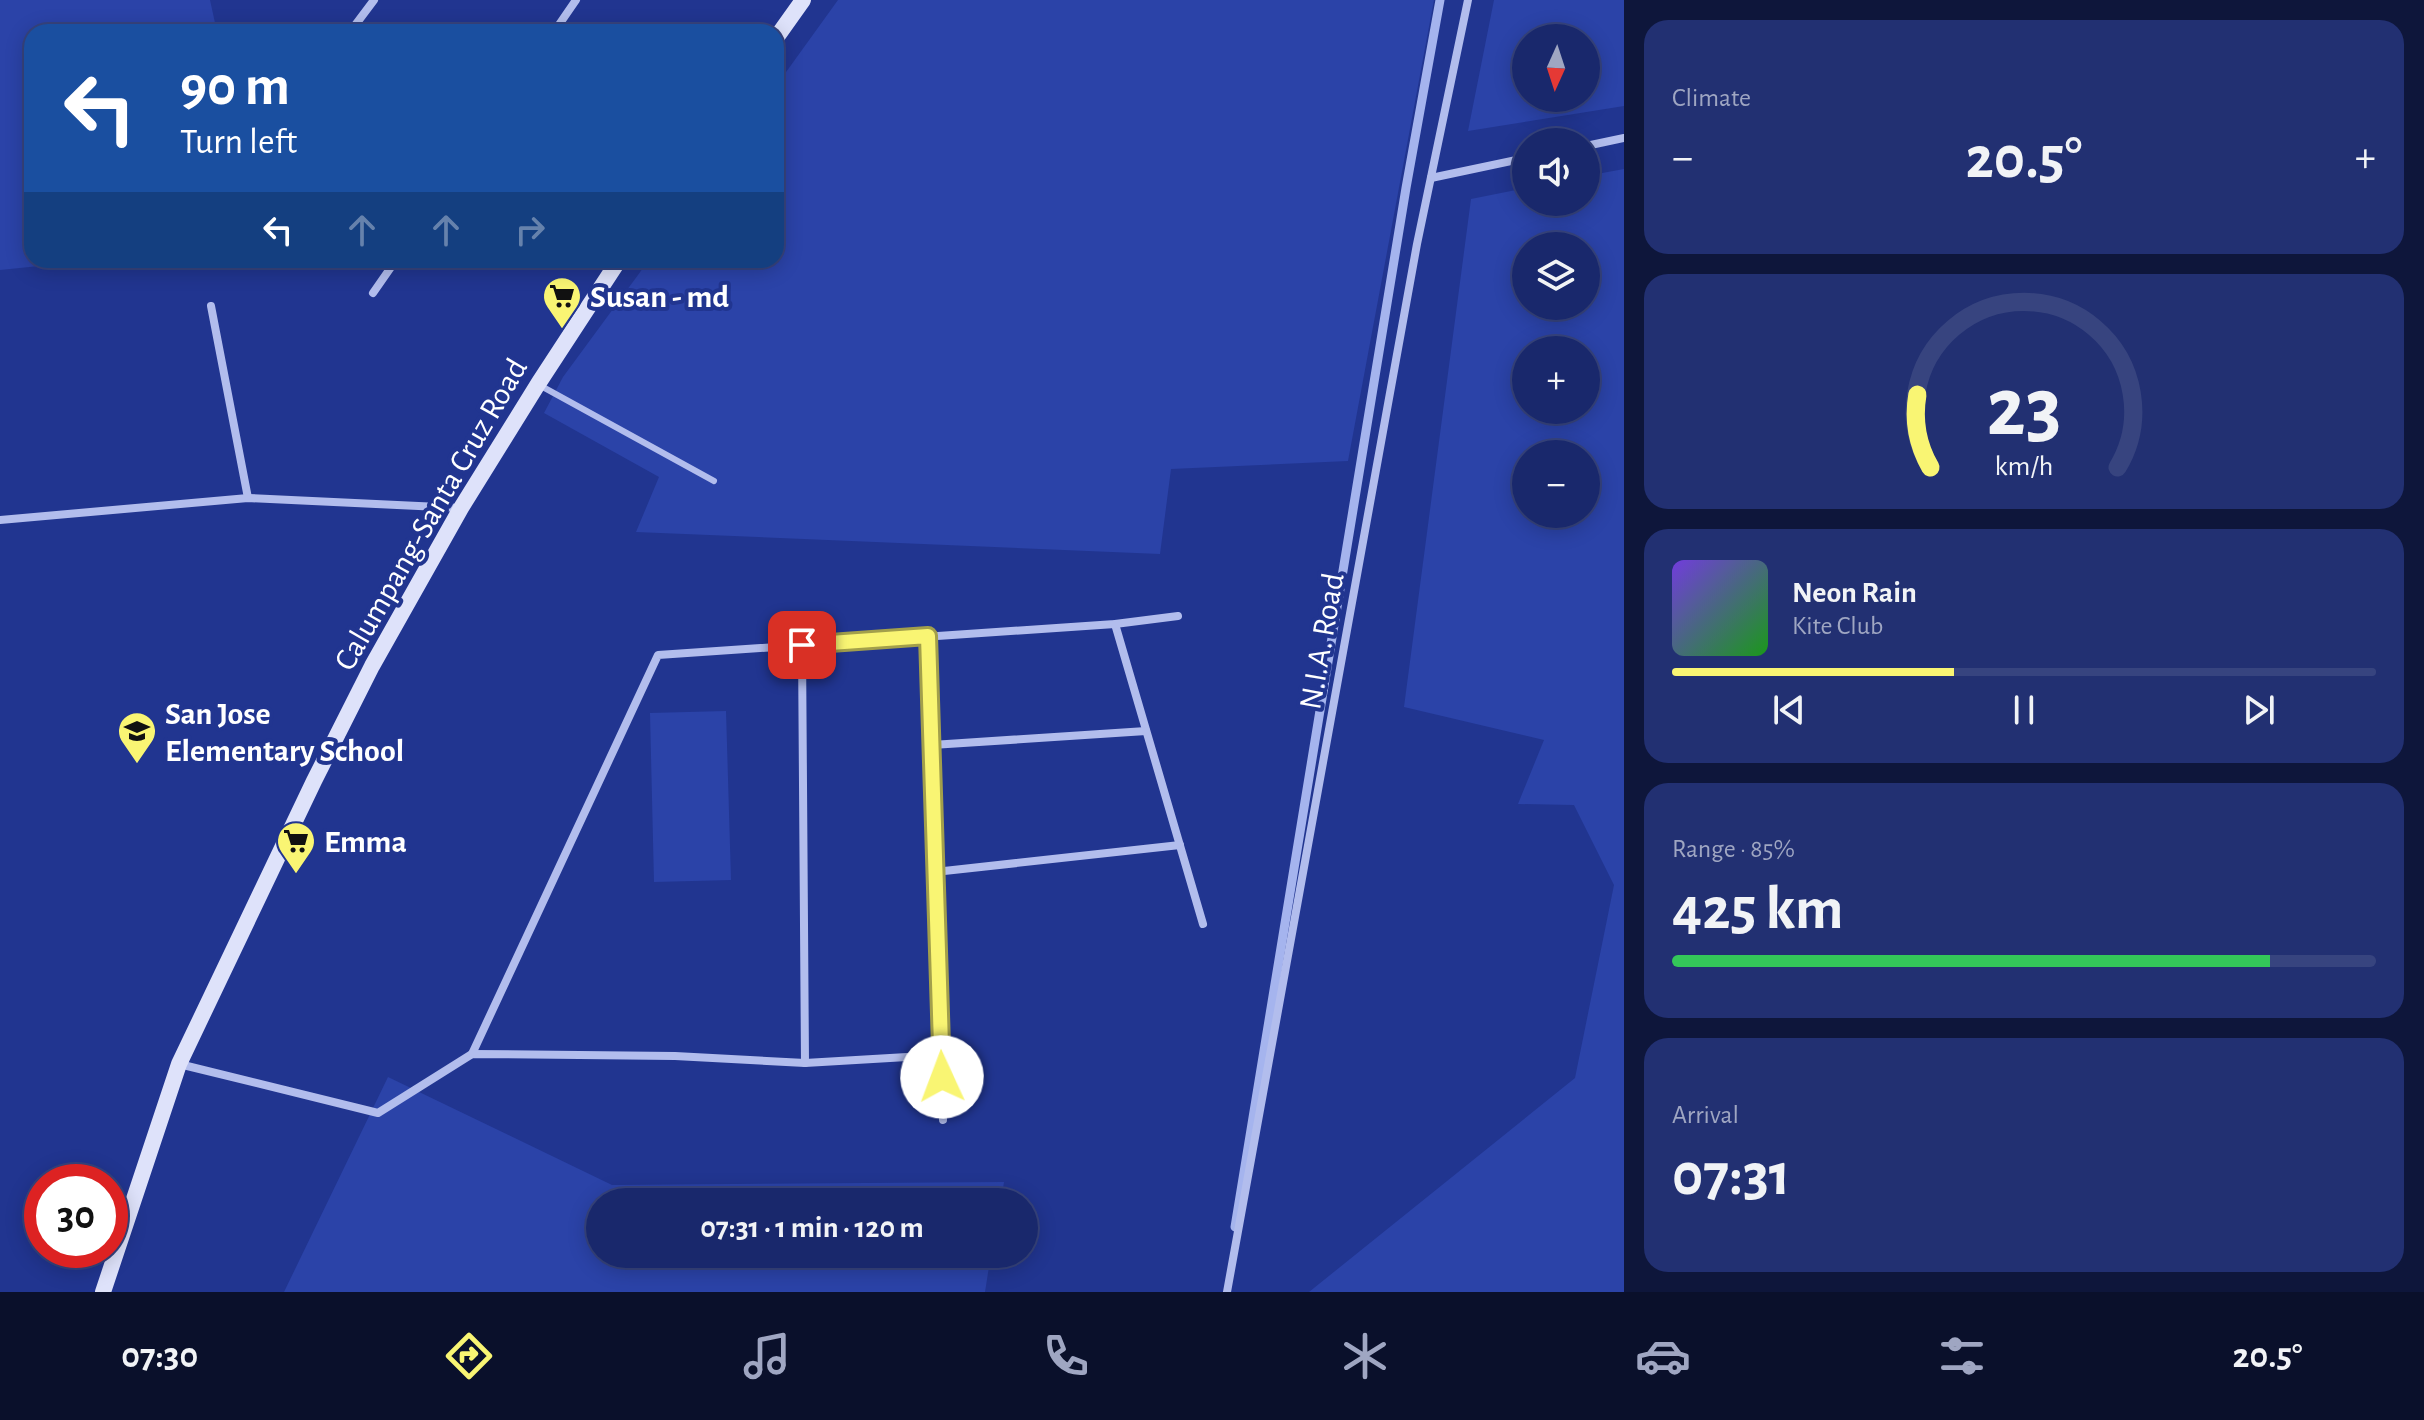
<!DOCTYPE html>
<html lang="en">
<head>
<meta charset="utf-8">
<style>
	:root { --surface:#19286c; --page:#223072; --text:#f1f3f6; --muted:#9fa6c2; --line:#37447f; --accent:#f9f573 }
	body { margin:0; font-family:"Alegreya Sans",sans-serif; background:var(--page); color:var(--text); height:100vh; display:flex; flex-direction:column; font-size:30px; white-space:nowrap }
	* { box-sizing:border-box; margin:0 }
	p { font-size:26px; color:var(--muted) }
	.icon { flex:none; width:44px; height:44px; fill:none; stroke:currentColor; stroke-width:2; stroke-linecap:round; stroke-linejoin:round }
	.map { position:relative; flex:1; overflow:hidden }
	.drawer { display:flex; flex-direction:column; gap:20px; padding:20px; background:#0e163b; width:800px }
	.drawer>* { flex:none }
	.banner { position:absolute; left:24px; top:24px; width:760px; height:244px; border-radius:24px; box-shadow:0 4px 20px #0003,0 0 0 2px var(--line); background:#1a4fa0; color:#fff; overflow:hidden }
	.needle { width:52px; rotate:183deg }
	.tools { position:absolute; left:1512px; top:24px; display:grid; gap:16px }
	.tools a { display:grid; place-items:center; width:88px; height:88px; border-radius:50%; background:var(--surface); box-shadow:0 4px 20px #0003,0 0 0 2px var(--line); font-size:40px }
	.speed { position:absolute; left:24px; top:1164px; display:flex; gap:16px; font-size:40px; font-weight:700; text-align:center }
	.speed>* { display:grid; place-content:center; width:104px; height:104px; border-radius:50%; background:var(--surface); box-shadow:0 4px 20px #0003,0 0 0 2px var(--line); line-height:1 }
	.speed .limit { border:12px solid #d22; background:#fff; color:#111 }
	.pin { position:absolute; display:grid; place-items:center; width:68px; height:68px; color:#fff; margin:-34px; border-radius:16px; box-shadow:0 4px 12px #0006 }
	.me { position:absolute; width:88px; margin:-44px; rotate:358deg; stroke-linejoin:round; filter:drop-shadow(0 0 6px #0008) }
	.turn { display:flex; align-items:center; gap:28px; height:168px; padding:0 24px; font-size:36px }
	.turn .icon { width:104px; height:104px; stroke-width:2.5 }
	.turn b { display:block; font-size:56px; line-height:68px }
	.lanes { display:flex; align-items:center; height:76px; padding:0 24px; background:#0003; justify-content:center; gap:40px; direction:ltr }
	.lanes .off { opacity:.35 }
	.big { font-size:60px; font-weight:700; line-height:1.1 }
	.drawer .widget { flex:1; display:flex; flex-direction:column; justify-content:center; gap:12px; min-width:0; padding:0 28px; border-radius:24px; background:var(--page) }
	.drawer .dial { align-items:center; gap:0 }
	.dial svg { height:208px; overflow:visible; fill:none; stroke:var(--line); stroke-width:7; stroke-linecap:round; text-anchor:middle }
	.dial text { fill:var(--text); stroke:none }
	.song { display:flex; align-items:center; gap:24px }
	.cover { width:96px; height:96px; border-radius:12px; background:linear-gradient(135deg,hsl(260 70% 55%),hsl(120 70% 35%)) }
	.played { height:8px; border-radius:4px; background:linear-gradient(90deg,var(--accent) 40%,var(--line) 40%) }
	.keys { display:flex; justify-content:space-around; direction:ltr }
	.heat { display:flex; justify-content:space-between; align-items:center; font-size:44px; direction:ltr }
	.charge { height:12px; border-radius:6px; background:linear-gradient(90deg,#34c759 85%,var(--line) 0) }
	.trip { position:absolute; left:586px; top:1188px; width:452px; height:80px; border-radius:40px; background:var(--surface); box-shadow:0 4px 20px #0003,0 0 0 2px var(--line); font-weight:700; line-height:80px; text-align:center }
	.menu { display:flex; height:128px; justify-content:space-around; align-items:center; background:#0a102b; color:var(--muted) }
	.menu .icon { width:56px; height:56px }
	.menu .on { color:var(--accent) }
	.menu b { font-size:36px; color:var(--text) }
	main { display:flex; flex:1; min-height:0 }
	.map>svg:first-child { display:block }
</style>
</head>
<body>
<main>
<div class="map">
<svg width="1624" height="1292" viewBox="0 0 1624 1292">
	<rect width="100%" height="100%" fill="#213590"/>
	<!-- green -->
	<g fill="#2b43a8" fill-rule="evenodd">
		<path d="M 0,0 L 210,0 L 217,32 L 32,32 L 32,260 L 98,260 L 0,270 Z"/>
		<path d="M 838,0 L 1434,0 L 1348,461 L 1171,469 L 1160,554 L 636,532 L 659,477 L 544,413 L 563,377 L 649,260 L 776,260 L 776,86 Z"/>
		<path d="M 1494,0 L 1624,0 L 1624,106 L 1468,131 ZM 1586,38 L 1586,98 L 1526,98 L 1526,38 Z"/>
		<path d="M 1624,169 L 1624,1292 L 1309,1292 L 1575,1078 L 1614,885 L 1574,805 L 1518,804 L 1544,740 L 1404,707 L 1471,199 L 1526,188 L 1526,202 L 1586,202 L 1586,176 ZM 1586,246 L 1586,306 L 1526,306 L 1526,246 ZM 1586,350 L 1586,410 L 1526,410 L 1526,350 ZM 1586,454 L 1586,514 L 1526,514 L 1526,454 Z"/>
		<path d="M 726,711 L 731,880 L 654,882 L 650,713 Z"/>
		<path d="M 388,1077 L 612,1185 L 1004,1182 L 1001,1202 L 600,1202 L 600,1254 L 991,1254 L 985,1292 L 284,1292 Z"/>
	</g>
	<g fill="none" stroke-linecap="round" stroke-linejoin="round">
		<!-- stream -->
		<path stroke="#a5b4ee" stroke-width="9" d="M 1235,1227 L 1406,188 L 1440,0"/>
		<!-- service -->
		<path stroke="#b2bded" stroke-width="6" d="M 541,386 L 714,481"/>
		<!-- minor -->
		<g stroke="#b2bded" stroke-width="8">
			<path d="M 350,32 L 374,0"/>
			<path d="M 554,32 L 576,0"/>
			<path d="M 1586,146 L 1624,138"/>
			<path d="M 1431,178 L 1526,158"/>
			<path d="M 373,293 L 396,260"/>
			<path d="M 211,306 L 248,498"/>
			<path d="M 0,520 L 248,498 L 461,508"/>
			<path d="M 1115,624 L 1203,924"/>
			<path d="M 928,636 L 943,1120"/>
			<path d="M 802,645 L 805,1063"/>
			<path d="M 932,745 L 1146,731"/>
			<path d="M 935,872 L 1180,845"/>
			<path d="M 472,1054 L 658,655 L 1115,624 L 1178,616"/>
			<path d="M 179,1064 L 378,1113 L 472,1054 L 675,1056 L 805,1063 L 941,1055"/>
			<path d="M 1227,1292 L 1417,244 L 1468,0"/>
		</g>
		<!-- secondary -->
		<g stroke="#dee2fa" stroke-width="16">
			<path d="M 776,38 L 803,0"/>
			<path d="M 103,1292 L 179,1064 L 314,781 L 372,666 L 461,508 L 538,384 L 619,260"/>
		</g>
	</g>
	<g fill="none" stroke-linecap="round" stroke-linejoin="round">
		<defs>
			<path id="route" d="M 802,645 L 928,636 L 942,1077"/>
		</defs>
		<!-- route casing -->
		<use href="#route" stroke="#a29f4b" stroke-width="20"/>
		<!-- route -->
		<use href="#route" stroke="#f9f573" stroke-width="14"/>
	</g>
	<!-- icons -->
	<defs>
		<symbol id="supermarket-pin" viewBox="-11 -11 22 30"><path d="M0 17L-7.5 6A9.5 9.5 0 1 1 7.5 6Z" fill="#f9f573" stroke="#213590"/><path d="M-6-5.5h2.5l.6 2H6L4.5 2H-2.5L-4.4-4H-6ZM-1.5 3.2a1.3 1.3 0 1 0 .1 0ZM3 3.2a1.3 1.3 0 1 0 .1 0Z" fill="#111"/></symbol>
		<symbol id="school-pin" viewBox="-11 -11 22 30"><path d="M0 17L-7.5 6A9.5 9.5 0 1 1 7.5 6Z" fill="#f9f573" stroke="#213590"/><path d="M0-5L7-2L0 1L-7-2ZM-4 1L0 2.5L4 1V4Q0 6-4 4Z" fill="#111"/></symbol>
	</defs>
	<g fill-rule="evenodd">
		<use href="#supermarket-pin" x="540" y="274" width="44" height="60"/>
		<use href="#school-pin" x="115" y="709" width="44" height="60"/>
		<use href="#supermarket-pin" x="274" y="819" width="44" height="60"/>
	</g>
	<g text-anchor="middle" stroke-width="8" stroke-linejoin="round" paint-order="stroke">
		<!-- poi labels -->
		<g font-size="32" font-weight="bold" fill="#fff" stroke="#213590" text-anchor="start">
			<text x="590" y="307">Susan - md</text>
			<text x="165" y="724">San Jose<tspan x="165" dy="37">Elementary School</tspan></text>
			<text x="324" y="852">Emma</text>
		</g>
		<!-- street labels -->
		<g font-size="32" fill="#fff" stroke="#213590">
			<text transform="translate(430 514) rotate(-60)" y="11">Calumpang-Santa Cruz Road</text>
			<text transform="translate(1321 641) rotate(-80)" y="11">N.I.A. Road</text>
		</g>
	</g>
</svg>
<div class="tools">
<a><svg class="needle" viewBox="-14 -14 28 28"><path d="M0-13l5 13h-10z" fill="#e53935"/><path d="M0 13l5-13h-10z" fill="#9fa6c2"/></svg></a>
<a><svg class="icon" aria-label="sound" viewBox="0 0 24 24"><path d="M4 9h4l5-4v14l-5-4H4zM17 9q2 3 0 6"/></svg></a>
<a><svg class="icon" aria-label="layers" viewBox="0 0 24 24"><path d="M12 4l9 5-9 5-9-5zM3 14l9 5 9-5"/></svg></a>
<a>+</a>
<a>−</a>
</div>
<div class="speed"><div class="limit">30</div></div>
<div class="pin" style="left:802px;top:645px;background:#d93025"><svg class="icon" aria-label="arrive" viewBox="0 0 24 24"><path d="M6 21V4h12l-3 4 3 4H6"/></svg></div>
<svg class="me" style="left:942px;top:1077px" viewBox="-20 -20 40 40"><circle r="19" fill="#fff"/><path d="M0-13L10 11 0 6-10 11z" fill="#f9f573"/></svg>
<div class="trip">07:31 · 1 min · 120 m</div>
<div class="banner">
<div class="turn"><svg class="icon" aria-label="left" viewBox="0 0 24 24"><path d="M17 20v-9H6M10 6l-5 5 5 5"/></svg><div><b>90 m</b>Turn left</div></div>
<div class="lanes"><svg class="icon" aria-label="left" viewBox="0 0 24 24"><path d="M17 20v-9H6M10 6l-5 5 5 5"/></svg><svg class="icon off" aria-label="ahead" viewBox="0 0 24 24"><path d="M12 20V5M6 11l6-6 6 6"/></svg><svg class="icon off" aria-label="ahead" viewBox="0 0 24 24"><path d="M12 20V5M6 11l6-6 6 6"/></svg><svg class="icon off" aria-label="right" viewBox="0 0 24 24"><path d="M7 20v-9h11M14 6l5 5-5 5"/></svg></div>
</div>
</div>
<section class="drawer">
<div class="widget"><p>Climate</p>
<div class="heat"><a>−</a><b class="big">20.5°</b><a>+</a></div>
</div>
<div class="widget dial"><svg viewBox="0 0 100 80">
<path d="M14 69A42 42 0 1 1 86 69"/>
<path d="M14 69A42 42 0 0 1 9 41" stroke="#f9f573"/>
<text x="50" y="56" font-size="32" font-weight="700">23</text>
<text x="50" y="72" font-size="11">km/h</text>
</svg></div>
<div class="widget">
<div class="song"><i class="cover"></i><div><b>Neon Rain</b><p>Kite Club</p></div></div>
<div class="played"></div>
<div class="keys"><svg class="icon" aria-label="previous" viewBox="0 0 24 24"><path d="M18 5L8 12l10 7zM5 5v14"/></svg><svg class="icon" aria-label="pause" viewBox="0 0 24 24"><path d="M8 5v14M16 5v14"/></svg><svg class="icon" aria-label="next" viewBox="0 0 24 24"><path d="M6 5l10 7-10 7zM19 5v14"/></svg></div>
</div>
<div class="widget"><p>Range · 85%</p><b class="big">425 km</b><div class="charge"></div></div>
<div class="widget"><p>Arrival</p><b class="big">07:31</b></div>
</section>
</main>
<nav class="menu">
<b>07:30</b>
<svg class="icon on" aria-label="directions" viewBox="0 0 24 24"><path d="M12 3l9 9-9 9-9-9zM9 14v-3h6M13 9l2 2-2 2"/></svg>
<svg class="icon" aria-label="music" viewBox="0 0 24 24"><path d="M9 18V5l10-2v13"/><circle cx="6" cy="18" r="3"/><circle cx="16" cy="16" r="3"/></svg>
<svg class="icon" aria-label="phone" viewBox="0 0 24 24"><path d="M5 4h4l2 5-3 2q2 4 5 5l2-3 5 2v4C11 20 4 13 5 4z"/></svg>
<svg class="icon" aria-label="climate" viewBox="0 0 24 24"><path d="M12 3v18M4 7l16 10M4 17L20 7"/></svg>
<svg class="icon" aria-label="car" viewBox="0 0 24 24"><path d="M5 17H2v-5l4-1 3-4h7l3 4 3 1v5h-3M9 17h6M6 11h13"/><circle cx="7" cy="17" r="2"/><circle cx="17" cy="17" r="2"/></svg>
<svg class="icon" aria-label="filters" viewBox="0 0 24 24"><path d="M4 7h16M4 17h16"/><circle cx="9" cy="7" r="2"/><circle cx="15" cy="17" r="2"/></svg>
<b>20.5°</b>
</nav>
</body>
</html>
